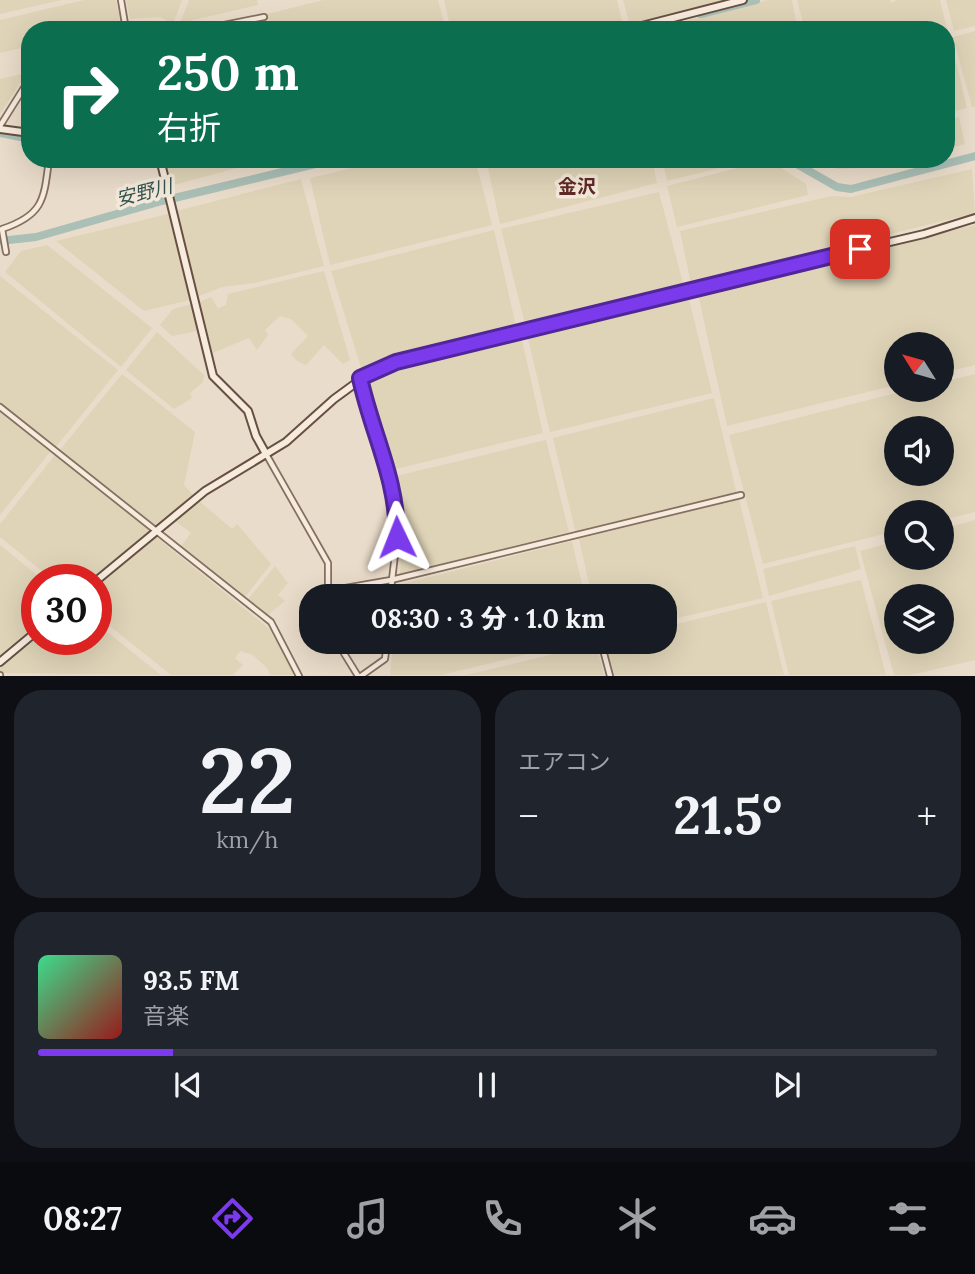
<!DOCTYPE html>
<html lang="ja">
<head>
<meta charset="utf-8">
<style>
	:root { --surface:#171b24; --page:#20242c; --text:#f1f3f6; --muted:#9ea1a6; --line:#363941; --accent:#7c3aed }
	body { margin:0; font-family:Lora,"Noto Sans JP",serif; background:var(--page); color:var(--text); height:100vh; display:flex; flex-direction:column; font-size:26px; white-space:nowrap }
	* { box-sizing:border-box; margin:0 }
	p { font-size:23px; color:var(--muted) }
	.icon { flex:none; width:38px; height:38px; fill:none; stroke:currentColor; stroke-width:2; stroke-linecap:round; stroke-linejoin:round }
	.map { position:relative; height:676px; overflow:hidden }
	.panel { display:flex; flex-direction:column; gap:14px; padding:14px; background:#0d0f14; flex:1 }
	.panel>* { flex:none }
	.hud { position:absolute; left:21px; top:21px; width:934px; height:147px; border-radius:28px; box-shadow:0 7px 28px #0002; background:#0b6e4f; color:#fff; overflow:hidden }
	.needle { width:46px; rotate:307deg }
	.buttons { position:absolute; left:884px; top:332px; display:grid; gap:14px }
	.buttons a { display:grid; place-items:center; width:70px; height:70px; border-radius:50%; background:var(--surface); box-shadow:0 7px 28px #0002; font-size:35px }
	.speed { position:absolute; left:21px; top:564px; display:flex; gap:14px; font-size:35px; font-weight:700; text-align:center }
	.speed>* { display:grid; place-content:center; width:91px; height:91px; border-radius:50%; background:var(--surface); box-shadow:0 7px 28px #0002; line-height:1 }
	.speed .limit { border:10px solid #d22; background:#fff; color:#111 }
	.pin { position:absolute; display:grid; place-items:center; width:60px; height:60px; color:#fff; margin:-30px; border-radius:14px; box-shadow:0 4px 10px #0006 }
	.me { position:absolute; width:77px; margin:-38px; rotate:358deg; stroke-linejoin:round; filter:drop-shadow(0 0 5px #0008) }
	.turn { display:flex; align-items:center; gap:24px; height:147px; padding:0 21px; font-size:32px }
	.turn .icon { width:91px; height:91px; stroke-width:2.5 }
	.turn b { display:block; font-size:49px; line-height:60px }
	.big { font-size:52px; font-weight:800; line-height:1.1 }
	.panel .tile { flex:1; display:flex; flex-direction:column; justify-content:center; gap:10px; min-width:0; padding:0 24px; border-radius:28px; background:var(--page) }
	.panel .dial { align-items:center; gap:0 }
	.dial b { font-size:91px; line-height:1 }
	.song { display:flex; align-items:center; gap:21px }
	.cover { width:84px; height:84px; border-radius:10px; background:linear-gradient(135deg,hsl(150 70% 55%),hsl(0 70% 35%)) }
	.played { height:7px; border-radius:4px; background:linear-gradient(90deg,var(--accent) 15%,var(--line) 15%) }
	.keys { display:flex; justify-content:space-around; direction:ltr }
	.heat { display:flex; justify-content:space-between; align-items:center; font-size:38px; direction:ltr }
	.panel .tiles { flex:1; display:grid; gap:14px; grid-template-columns:1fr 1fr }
	.tile:last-child { grid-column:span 2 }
	.trip { position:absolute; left:299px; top:584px; width:378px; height:70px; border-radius:28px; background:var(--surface); box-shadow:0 7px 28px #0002; font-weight:800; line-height:70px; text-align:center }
	.tabs { display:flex; height:112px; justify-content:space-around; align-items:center; background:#090b0e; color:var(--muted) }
	.tabs .icon { width:49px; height:49px }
	.tabs .active { color:var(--accent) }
	.tabs b { font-size:32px; color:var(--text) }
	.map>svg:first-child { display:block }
</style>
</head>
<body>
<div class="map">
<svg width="975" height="676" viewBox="0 0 975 676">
	<rect width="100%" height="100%" fill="#eadcca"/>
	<!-- farmland -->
	<g fill="#dfd4b8" fill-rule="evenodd">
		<path d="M 0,0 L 62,0 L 0,14 Z"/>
		<path d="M 84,0 L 116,0 L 120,21 L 94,30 L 30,30 L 30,46 L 0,53 L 0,20 Z"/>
		<path d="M 126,0 L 182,0 L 173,24 L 160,17 L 130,19 Z"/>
		<path d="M 189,0 L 257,0 L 258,5 L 180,23 Z"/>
		<path d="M 323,0 L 438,0 L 446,30 L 271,30 L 267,14 Z"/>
		<path d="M 444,0 L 617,0 L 624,28 L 451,30 Z"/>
		<path d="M 623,0 L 735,0 L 630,26 Z"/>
		<path d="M 768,0 L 792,0 L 798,30 L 650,30 Z"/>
		<path d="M 797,0 L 890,0 L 891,3 L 897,0 L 940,0 L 948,32 L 805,30 Z"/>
		<path d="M 946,0 L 975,0 L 975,26 L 954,31 Z"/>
		<path d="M 975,31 L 975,107 L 972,107 L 953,37 Z"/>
		<path d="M 947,37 L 950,37 L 967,108 L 947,113 Z"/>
		<path d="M 27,73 L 0,114 L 0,79 Z"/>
		<path d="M 959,117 L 965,144 L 947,149 L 947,120 Z"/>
		<path d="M 181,159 L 247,159 L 248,165 L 170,186 L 165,168 L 181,162 Z"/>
		<path d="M 390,159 L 475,159 L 492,225 L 330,265 L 310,178 Z"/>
		<path d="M 486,159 L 652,159 L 657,183 L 500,224 Z"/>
		<path d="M 662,159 L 756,159 L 667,181 Z"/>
		<path d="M 835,159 L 902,159 L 864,168 L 837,169 Z"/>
		<path d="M 769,160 L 806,184 L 808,195 L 677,227 L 667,186 Z"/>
		<path d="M 972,169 L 975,213 L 691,284 L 680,231 L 831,196 L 851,197 Z"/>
		<path d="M 301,179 L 324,266 L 255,283 L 222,287 L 197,297 L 176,211 Z"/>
		<path d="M 659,192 L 684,287 L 525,324 L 501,229 Z"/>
		<path d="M 168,214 L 190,300 L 144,311 L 56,241 Z"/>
		<path d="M 975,225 L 975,365 L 942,373 L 942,345 L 896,345 L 896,385 L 727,426 L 698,294 Z"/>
		<path d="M 494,230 L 516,326 L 378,362 L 362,371 L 331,271 Z"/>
		<path d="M 47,245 L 152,328 L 121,367 L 5,272 L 21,251 Z"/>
		<path d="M 324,271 L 350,360 L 343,364 L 324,345 L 306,365 L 297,361 L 291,354 L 308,336 L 291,319 L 280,316 L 265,330 L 268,335 L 257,350 L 249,338 L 213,353 L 199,302 L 211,297 L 218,308 L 226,305 L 228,294 Z"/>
		<path d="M 0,276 L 118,370 L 55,448 L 0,403 Z"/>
		<path d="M 688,295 L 712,393 L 550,432 L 527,334 Z"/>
		<path d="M 192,304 L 197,331 L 172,336 L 160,325 L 173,309 Z"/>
		<path d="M 157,332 L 204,375 L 203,382 L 190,393 L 192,398 L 174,409 L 126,370 Z"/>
		<path d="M 521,336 L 543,433 L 396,469 L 366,382 L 379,374 Z"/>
		<path d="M 122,374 L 195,432 L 184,485 L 193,495 L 155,527 L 60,450 Z"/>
		<path d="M 975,374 L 975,512 L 942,520 L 942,513 L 896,513 L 896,531 L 763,564 L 729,435 L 908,390 L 942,390 L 942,382 ZM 896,429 L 942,429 L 942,474 L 896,474 Z"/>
		<path d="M 714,398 L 737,495 L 576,534 L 553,438 Z"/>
		<path d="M 0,411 L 50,452 L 0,515 Z"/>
		<path d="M 546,440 L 569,532 L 400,574 L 403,524 L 396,476 Z"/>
		<path d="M 55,455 L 99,491 L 132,511 L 150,530 L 92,579 L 52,579 L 0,537 L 0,524 Z"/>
		<path d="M 739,499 L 763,598 L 665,621 L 665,597 L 592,597 L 579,539 Z"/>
		<path d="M 198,500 L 232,529 L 237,524 L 271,564 L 242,601 L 178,550 L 191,533 L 175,521 Z"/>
		<path d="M 975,520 L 975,660 L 911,675 L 894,675 L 860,551 L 896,541 L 896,558 L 942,558 L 942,529 ZM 896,597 L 942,597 L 942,642 L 896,642 Z"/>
		<path d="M 156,537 L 277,635 L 294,675 L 270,675 L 267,668 L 253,655 L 240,651 L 235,658 L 243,665 L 233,675 L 171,675 L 96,615 L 96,587 Z"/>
		<path d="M 572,541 L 585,597 L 397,597 L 398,585 Z"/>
		<path d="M 0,545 L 42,579 L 37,579 L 37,626 L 0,657 Z"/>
		<path d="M 855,546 L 861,569 L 769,596 L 763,569 Z"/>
		<path d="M 275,566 L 288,583 L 278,595 L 285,601 L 264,618 L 245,603 Z"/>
		<path d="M 861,580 L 886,675 L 789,675 L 771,601 Z"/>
		<path d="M 766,602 L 784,675 L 612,675 L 603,642 L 665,642 L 665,627 Z"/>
		<path d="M 96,623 L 161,675 L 0,673 L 0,667 L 37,636 L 37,639 L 96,639 Z"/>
		<path d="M 393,642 L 578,642 L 441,675 L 390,675 Z"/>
		<path d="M 596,644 L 604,675 L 466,675 Z"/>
	</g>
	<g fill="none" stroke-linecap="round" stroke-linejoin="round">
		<!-- river -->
		<g stroke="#aabfb6" stroke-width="8">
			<path d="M 701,14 L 756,0"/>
			<path d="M 0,133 L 30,139"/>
			<path d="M 788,159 L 837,187 L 851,189 L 975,156"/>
			<path d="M 0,241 L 36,237 L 162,201 L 336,159"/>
		</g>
		<defs>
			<g id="street">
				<path d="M 121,0 L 126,30"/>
				<path d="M 199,30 L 264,17"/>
				<path d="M 0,126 L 30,78"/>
				<path d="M 6,252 L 2,229 C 44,215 44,199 49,159"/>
				<path d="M 360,380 L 395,492 L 397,537 L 390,597"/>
				<path d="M 0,407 L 271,622 L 299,676"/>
				<path d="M 266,454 L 328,563 L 328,597"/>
				<path d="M 328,591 L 391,580 L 741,495"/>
				<path d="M 337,642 L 358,676"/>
				<path d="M 601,642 L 610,676"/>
				<path d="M 0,675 L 0,676"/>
				<path d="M 361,676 L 385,659 L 387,642"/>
			</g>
			<g id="secondary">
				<path d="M 626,30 L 743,0"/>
				<path d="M 0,129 L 30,133"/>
				<path d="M 160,159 L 213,376 L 248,411 L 256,436 L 266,454"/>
				<path d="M 96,581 L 205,491 L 286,442 L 334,399 L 375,369 L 655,297 L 924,234 L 975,218"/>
				<path d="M 0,662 L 37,631"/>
			</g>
		</defs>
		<!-- street casing -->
		<use href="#street" stroke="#856f60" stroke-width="8"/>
		<!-- secondary casing -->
		<use href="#secondary" stroke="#675043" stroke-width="10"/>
		<!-- street -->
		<use href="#street" stroke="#f6ebdd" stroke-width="4.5"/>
		<!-- secondary -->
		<use href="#secondary" stroke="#f6ebdd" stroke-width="6"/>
	</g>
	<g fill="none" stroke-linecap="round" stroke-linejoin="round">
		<defs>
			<path id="route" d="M 397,537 C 397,477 372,434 360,378 L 396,362 L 860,249"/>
		</defs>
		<!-- route casing -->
		<use href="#route" stroke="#51269a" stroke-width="18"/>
		<!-- route -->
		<use href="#route" stroke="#7c3aed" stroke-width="12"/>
	</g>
	<g text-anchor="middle" stroke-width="7" stroke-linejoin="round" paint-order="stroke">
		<!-- neighbourhood labels -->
		<g font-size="19" font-weight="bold" fill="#602a26" stroke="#f3e8d9">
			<text x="577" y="193">金沢</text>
		</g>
		<!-- water labels -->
		<g font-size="19" font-style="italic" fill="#33554f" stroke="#f3e8d9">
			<text transform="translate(144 192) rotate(-14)" y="7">安野川</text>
		</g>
	</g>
</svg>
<div class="buttons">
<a><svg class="needle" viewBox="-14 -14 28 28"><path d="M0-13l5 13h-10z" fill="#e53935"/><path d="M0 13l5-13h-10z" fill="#9ea1a6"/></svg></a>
<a><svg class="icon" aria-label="sound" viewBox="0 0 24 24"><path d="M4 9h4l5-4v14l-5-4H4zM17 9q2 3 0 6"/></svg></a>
<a><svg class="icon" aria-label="search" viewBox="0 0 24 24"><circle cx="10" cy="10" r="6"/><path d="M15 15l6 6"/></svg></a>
<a><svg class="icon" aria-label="layers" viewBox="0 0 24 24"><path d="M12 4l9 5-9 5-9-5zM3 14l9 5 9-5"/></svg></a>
</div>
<div class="speed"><div class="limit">30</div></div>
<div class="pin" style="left:860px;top:249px;background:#d93025"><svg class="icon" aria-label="arrive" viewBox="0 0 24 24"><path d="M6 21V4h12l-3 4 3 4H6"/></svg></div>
<svg class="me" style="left:397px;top:537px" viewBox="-20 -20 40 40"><path d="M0-17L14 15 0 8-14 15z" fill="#7c3aed" stroke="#fff" stroke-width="4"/></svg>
<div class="trip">08:30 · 3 分 · 1.0 km</div>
<div class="hud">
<div class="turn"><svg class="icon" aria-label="right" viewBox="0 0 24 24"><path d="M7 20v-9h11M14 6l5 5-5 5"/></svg><div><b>250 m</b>右折</div></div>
</div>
</div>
<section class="panel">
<div class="tiles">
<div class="tile dial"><b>22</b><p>km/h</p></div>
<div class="tile"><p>エアコン</p>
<div class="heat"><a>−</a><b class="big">21.5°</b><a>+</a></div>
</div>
<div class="tile">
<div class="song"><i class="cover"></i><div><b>93.5 FM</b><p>音楽</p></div></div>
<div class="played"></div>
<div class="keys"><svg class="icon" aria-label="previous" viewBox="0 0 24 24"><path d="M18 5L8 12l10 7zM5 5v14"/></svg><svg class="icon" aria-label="pause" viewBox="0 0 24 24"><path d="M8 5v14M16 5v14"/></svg><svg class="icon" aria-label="next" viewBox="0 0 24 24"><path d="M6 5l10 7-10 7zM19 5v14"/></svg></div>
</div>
</div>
</section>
<nav class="tabs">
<b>08:27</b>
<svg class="icon active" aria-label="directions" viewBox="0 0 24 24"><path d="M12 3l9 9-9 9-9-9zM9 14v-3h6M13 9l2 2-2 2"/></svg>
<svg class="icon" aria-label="music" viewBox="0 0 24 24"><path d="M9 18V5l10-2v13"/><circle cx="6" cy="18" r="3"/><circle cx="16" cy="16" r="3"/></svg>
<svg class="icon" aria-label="phone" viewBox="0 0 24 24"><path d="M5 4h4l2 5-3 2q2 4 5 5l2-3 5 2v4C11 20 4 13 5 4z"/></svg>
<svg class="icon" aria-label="climate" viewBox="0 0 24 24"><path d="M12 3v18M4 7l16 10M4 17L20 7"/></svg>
<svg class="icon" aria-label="car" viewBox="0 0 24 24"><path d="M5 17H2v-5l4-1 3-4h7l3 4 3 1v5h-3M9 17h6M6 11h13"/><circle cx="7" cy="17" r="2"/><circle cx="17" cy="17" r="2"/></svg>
<svg class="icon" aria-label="filters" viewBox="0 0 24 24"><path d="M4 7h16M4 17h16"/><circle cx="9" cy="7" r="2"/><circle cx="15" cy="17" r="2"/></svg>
</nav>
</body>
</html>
